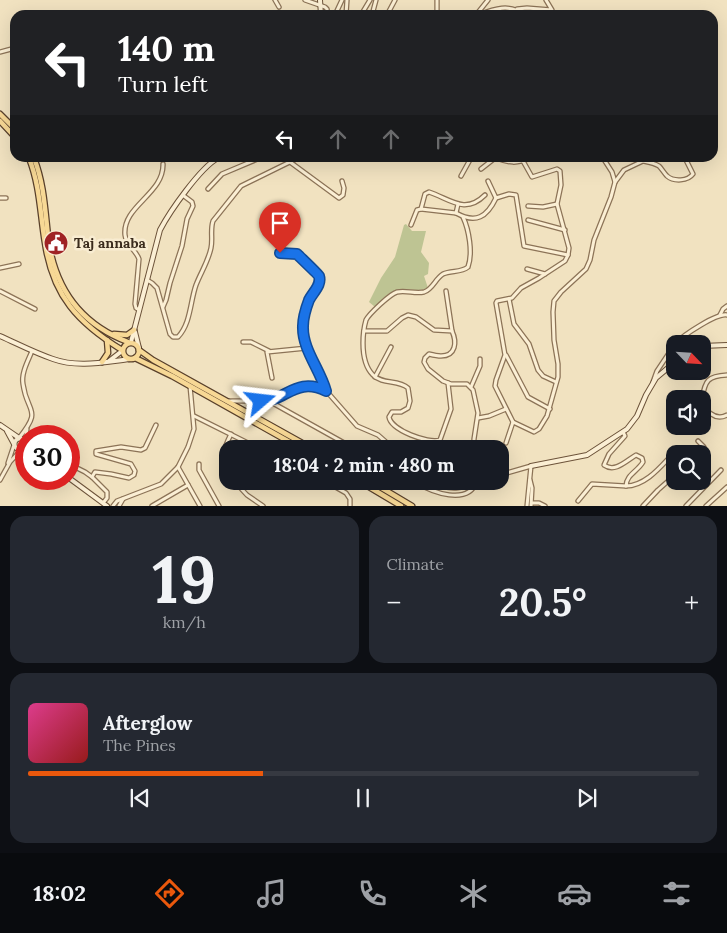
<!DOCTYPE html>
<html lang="en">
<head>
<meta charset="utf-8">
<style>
	:root { --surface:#171b24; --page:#242831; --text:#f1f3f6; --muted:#9ea1a6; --line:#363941; --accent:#ea580c }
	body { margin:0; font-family:Lora,serif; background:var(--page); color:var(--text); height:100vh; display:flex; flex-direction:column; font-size:19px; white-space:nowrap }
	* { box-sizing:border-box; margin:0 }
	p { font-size:16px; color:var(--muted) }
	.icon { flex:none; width:28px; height:28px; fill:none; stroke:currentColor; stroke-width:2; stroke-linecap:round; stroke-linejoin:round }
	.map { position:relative; height:506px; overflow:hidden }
	.drawer { display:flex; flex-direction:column; gap:10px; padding:10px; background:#0d0f14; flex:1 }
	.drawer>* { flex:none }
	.top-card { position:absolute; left:10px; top:10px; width:708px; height:152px; border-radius:15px; box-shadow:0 5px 20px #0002; background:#202124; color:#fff; overflow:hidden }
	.needle { width:32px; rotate:115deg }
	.controls { position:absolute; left:666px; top:335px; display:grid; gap:10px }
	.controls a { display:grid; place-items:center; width:45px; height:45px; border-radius:10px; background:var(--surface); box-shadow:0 5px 20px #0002; font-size:25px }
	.speed { position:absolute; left:15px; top:425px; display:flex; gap:10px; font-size:25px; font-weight:700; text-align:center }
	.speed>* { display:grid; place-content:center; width:65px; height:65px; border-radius:50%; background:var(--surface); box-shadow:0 5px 20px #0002; line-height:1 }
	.speed .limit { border:8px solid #d22; background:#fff; color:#111 }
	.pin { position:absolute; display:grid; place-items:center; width:42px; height:42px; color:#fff; margin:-51px -21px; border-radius:50% 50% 50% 0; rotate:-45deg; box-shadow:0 0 5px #0007 }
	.pin .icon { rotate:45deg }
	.me { position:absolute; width:55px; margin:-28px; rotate:73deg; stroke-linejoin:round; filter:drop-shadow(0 0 4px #0008) }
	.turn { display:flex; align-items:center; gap:18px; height:105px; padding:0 25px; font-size:22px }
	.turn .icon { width:65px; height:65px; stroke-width:2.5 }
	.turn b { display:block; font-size:35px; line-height:42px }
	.lanes { display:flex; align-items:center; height:48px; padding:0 25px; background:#0003; justify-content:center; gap:25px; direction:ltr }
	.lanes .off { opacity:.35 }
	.big { font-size:38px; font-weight:700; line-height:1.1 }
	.drawer .widget { flex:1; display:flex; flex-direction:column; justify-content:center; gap:8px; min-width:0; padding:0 18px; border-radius:15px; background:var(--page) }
	.drawer .dial { align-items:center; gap:0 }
	.dial b { font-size:65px; line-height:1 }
	.song { display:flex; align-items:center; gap:15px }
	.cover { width:60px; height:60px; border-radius:8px; background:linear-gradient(135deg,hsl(330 70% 55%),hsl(0 70% 35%)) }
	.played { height:5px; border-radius:2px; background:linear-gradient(90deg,var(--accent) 35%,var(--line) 35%) }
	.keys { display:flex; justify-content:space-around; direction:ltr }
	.heat { display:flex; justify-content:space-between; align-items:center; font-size:28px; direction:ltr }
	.drawer .tiles { flex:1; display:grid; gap:10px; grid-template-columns:1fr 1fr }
	.widget:last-child { grid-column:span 2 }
	.trip { position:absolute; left:219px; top:440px; width:290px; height:50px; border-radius:15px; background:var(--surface); box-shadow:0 5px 20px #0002; font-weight:700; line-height:50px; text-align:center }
	.tab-bar { display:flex; height:80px; justify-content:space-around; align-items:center; background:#090b0e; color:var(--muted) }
	.tab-bar .icon { width:35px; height:35px }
	.tab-bar .selected { color:var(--accent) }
	.tab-bar b { font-size:22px; color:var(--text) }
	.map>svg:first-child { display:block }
</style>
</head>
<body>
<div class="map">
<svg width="727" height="506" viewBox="0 0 727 506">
	<rect width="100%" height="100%" fill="#f1e2c0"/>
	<!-- cemetery -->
	<path fill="#bec493" d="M 406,224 L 412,231 L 426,231 L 421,252 L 429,263 L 428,274 L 424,276 L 428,288 C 417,293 405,287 395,291 C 388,294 381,302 375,307 L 369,302 L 381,278 L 395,257 L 404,225 Z"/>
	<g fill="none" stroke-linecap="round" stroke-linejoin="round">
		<defs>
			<g id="street">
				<path d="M 275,0 L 279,7"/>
				<path d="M 305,0 L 325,7 L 327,9 L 328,15"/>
				<path d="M 517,9 L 527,8 L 552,10 L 546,0"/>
				<path d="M 335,15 L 342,0"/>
				<path d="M 346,15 L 347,0"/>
				<path d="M 361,15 L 370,0"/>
				<path d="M 372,15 L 376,0"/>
				<path d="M 387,15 L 395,0"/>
				<path d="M 437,15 L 437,0"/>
				<path d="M 476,15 L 488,0"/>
				<path d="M 478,15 C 494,9 510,3 524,15"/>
				<path d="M 0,52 L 15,48"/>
				<path d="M 496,158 C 509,163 517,164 530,158"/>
				<path d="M 603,158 L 612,172 L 615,182"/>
				<path d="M 290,162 L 339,198 L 343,195 L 344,188 L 342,181"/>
				<path d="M 481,169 L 495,158"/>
				<path d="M 461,176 L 471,158"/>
				<path d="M 488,181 L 496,198"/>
				<path d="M 208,189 L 222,174 L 260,158"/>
				<path d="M 0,198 L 6,198"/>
				<path d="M 458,204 L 456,213 C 476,224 487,217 496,198 L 509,194 L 516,195 L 524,246 L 568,255"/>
				<path d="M 528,206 L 543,207 L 557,204"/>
				<path d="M 421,209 L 456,213"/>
				<path d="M 528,220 L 565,230"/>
				<path d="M 411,225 L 417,210 L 421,209 L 425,194 L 429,192 C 450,199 465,215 485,195"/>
				<path d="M 280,253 L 297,254 C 301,259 318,273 319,276 C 323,285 313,292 309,300 C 306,308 303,317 303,326 C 302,349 320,368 325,390"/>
				<path d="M 0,268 L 19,264"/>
				<path d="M 527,269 L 545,274"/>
				<path d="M 147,280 L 152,283 L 157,288 L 170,334 L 173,337 L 178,337 C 191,323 190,302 196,285 C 201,272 208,262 211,248 C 213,239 210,230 213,221 L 241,186 L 298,158"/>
				<path d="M 0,291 L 35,309"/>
				<path d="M 446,291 L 452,331"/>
				<path d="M 509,299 L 514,324 L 529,344 L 538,370 L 543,376 L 556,382"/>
				<path d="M 163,307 L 166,300 L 170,283 L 182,246 L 187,219 L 193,206 L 192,202 L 184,196"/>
				<path d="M 139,310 L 136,308 L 135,304 L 139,259 C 136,250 126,245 125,235 C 122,206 164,194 163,164"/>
				<path d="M 720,315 L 723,309 L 727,306"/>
				<path d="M 364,331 L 387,331 L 402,318 L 408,315 L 416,317 L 434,330 L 452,331 C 457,342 456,356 441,356 C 437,356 433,355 429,354 L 425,358 L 424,362 L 428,369 L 443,381 L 451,384 L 467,384 L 473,390 L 478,413 L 474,439 L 474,449"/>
				<path d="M 243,342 L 251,342 L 269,351"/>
				<path d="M 675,344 C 683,335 717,313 727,315"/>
				<path d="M 506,355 L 528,397 L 550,409"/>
				<path d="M 375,377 L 391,347"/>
				<path d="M 272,378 L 267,352 L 307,348"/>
				<path d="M 653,382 L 657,371 L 675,344"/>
				<path d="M 448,383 L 451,409 L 440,440 C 428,444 391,430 389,417 L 392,412 L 401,412 L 408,408 L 410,401 L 408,388 C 398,379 383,385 373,375 C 365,367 363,354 363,343 C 363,336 364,327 366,320 C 369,314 390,294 397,292 C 406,290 415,294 424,292 C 433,289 435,279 443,274 C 451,270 461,273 468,267 C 473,253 469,230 463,217"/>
				<path d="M 471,387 L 480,366 L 480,359"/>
				<path d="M 702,399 C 705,380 708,376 727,375"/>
				<path d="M 229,401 L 266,401 L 274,399 L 297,388 L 307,387 L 321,389 L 329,394 L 357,426 L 378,435 L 394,449"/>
				<path d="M 269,401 L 355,449"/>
				<path d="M 702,404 C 708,413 716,421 727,415"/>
				<path d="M 194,416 L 260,449"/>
				<path d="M 478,418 L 489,416 L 506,409"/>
				<path d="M 513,422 L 495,386 L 496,380 L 505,355 L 496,303 L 497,301 L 512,298 L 521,288 L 539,278 L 565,261 L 568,255 L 569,248 L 557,204 L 561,185 L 560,171 L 557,169 L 532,177 L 523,161"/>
				<path d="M 623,432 L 625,436 L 609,454 L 604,465 C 615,473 626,461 636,455 L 642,458 L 643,462 C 638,471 626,475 626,486 C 643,486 657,471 668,459 L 670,459 L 675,465"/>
				<path d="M 19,438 C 43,408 27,414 23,384 C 21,373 28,361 32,351"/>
				<path d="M 25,441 L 27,429"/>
				<path d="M 698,441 L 704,447 L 700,454"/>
				<path d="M 506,443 L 513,422 L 534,432 L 539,429 L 547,416 L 558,377 L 558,364 L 554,340 L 553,312 L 554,301 L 561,292 L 586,269 L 590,260 L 594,240 L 611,197 L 615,182 L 624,170 L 643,161 C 648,162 654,163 659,166 C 662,169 664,173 667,176 C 674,182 688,181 693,174 L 685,158"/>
				<path d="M 8,463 L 14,445"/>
				<path d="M 69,464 L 85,472 L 92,477"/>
				<path d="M 199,464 L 199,470 L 219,506"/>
				<path d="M 178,467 L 200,506"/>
				<path d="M 228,473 C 219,459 224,448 231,434"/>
				<path d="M 500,475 L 531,466 L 527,506"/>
				<path d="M 0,480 L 10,462 L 22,449"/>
				<path d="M 530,480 L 532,488 L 531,506"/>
				<path d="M 234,481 L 247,495 L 263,506"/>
				<path d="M 325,481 L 346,493 L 350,499 L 350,506"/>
				<path d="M 413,481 C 433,493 468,506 477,481"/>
				<path d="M 433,481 C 449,493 467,487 483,481"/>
				<path d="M 578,501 L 592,484 L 626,486"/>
				<path d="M 103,503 L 107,498 L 107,492 L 92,477 L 95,472 L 111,474 L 129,478 L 134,475 L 135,471 L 131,464 L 96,454 L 96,451 L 121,447 L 141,450 L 145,448 L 156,425"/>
				<path d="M 532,503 L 539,503 L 545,506"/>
				<path d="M 113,506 L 117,501 L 161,484 L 178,467 L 188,447 L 194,429 L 190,386"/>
				<path d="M 119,506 L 123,499"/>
				<path d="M 152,506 L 188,485"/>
				<path d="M 643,506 L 658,490 L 675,475"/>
				<path d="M 686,506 L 721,470"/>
				<path d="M 706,506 L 727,487"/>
			</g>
			<g id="secondary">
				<path d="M 320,0 L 321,15"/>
				<path d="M 135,332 L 139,348"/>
				<path d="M 0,336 C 18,344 35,353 53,359 C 78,368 104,362 130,359"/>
				<path d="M 131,342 L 160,230 C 170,211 200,168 218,158"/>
				<path d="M 702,346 L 727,345"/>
				<path d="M 109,361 L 122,351"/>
				<path d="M 0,425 L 19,438"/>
				<path d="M 7,431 L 14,444"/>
				<circle cx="20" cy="444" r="5.5"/>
				<path d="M 531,466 L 587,455 L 627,429 L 637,416 L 646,395 L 656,378 L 675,362"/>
				<path d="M 69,478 L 107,506"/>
			</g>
			<g id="primary">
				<path d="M 0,114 L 15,129"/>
				<path d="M 0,121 L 15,137"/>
				<path d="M 29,158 C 40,186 40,213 45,243 C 53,296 78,323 122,350"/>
				<path d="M 34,158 C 45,186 45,214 49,244 C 57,292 83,325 128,342"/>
				<path d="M 114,334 L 127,335 L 134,330"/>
				<circle cx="131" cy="351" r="8"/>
				<path d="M 139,350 L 153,360 L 313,449"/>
				<path d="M 135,358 L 172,376 L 302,449"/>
				<path d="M 102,362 L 108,353 L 107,340"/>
				<path d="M 359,481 L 401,506"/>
				<path d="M 370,481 L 412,506"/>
			</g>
		</defs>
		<!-- street casing -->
		<use href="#street" stroke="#8c7357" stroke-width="5.5"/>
		<!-- secondary casing -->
		<use href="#secondary" stroke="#6d533a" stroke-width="6"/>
		<!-- primary casing -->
		<use href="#primary" stroke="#59402b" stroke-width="7"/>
		<!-- street -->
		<use href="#street" stroke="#fbefd4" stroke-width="3"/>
		<!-- secondary -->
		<use href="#secondary" stroke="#fbefd4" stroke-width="4"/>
		<!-- primary -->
		<use href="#primary" stroke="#f7d895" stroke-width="4.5"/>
	</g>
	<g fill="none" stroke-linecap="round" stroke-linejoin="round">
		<defs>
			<path id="route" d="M 261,401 C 285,402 296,376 326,391 C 320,369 302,349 303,326 C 303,317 306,308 309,300 C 313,292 322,285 319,276 C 318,274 301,258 297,254 L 280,253"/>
		</defs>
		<!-- route casing -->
		<use href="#route" stroke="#114b97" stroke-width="12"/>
		<!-- route -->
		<use href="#route" stroke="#1a73e8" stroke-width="9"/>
	</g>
	<!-- icons -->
	<defs>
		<symbol id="civic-disc" viewBox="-11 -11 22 22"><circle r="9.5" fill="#9f2224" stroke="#f8ecd1"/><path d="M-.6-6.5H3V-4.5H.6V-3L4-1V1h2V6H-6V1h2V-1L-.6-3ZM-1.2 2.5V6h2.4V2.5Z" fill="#fff"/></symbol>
	</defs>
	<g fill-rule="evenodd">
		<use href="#civic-disc" x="42" y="229" width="28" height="28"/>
	</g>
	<g text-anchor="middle" stroke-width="5" stroke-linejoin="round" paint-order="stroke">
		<!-- poi labels -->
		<g font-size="14" font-weight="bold" fill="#3a2b1c" stroke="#f8ecd1" text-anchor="start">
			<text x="74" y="248">Taj annaba</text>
		</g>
	</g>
</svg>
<div class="controls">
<a><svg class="needle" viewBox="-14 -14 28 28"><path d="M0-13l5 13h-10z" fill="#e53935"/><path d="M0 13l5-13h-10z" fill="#9ea1a6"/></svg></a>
<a><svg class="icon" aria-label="sound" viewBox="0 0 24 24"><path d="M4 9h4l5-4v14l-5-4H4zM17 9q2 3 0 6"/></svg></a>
<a><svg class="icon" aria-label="search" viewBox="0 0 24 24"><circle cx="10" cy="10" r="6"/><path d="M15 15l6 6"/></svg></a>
</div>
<div class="speed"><div class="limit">30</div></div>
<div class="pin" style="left:280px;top:253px;background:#d93025"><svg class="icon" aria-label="arrive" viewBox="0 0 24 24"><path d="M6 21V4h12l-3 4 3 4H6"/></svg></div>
<svg class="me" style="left:261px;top:401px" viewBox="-20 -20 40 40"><path d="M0-17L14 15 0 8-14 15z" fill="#1a73e8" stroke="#fff" stroke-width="4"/></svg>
<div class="trip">18:04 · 2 min · 480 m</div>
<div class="top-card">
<div class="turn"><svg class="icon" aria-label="left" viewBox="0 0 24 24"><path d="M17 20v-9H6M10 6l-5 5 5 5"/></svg><div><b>140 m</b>Turn left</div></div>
<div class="lanes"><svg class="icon" aria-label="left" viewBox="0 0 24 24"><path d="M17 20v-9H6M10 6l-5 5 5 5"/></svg><svg class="icon off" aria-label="ahead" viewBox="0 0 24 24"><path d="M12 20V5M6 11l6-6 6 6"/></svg><svg class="icon off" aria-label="ahead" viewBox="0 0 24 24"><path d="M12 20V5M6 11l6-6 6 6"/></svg><svg class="icon off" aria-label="right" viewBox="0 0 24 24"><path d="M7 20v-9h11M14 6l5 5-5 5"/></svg></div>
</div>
</div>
<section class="drawer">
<div class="tiles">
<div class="widget dial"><b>19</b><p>km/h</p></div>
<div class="widget"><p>Climate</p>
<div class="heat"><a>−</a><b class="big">20.5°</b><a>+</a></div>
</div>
<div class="widget">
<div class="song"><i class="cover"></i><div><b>Afterglow</b><p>The Pines</p></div></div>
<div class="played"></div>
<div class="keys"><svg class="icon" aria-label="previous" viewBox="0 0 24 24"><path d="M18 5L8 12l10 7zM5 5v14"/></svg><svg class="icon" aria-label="pause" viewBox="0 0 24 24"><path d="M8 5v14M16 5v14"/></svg><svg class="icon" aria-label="next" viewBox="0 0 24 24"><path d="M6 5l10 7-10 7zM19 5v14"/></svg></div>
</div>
</div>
</section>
<nav class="tab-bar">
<b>18:02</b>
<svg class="icon selected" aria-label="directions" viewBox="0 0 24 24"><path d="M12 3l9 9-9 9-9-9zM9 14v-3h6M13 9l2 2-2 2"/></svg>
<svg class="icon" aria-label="music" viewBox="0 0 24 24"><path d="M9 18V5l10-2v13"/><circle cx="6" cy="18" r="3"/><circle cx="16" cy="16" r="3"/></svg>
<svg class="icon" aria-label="phone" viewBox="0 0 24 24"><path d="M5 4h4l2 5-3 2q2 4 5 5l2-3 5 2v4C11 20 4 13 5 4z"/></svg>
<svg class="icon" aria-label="climate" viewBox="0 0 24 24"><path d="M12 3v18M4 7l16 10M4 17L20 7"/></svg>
<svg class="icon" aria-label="car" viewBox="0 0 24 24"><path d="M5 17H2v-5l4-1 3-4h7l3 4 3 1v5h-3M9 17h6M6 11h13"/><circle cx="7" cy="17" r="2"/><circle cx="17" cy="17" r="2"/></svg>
<svg class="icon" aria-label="filters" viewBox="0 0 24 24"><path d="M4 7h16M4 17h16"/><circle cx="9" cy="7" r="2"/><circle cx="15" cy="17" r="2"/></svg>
</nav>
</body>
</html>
